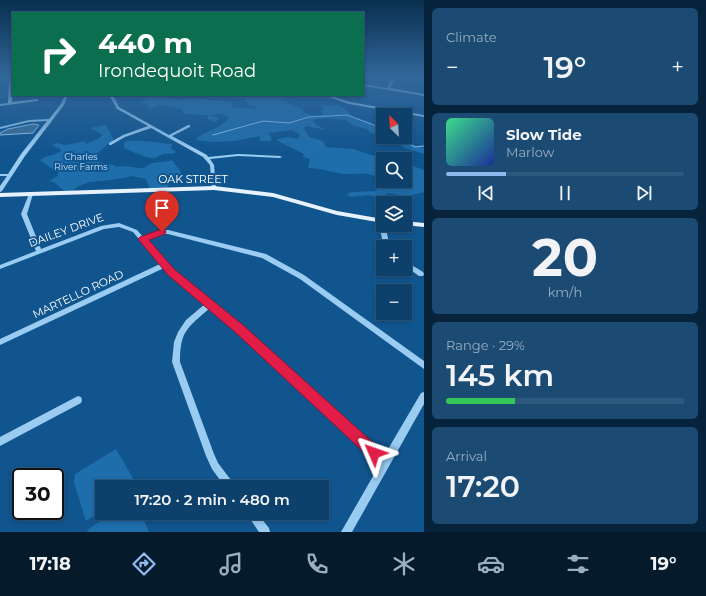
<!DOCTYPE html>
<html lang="en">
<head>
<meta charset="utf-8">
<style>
	:root { --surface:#0d406b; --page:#1b4b73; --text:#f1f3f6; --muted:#9aafc1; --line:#2d597e; --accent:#90b9f0 }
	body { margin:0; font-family:Montserrat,sans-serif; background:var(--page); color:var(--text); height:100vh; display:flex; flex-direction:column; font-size:15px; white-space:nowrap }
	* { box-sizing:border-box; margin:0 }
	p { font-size:13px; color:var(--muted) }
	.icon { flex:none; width:22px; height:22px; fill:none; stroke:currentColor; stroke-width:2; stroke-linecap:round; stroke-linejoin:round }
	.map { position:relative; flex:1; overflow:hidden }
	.panel { display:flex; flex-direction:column; gap:8px; padding:8px; background:#07233b; width:282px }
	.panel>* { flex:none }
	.hud { position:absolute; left:12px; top:12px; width:352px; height:84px; border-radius:0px; box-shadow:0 2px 6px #0003,0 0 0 1px var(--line); background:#0b6e4f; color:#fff; overflow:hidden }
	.needle { width:26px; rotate:336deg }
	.fabs { position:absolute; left:376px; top:108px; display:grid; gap:8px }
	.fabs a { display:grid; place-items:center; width:36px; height:36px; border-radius:0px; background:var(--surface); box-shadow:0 2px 6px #0003,0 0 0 1px var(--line); font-size:20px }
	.speed { position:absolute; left:12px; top:468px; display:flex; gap:8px; font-size:20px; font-weight:700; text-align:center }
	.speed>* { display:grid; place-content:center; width:52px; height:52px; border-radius:50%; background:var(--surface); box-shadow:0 2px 6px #0003,0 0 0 1px var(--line); line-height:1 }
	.speed .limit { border:2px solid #111; border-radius:6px; background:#fff; color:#111 }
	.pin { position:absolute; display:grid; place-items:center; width:34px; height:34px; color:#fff; margin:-41px -17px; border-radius:50% 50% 50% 0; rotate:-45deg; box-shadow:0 0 4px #0007 }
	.pin .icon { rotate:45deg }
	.me { position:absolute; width:44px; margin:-22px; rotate:313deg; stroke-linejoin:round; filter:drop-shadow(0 0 3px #0008) }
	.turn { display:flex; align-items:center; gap:14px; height:84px; padding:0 20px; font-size:18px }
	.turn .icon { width:52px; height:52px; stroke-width:2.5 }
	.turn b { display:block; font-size:28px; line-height:34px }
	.big { font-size:30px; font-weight:600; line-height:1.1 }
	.panel .tile { flex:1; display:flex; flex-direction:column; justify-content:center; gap:6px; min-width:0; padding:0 14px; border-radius:6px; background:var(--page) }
	.panel .dial { align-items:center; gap:0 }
	.dial b { font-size:52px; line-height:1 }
	.song { display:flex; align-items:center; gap:12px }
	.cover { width:48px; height:48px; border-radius:6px; background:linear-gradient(135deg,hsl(150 70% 55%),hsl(230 70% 35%)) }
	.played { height:4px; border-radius:2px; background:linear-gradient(90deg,var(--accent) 25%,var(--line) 25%) }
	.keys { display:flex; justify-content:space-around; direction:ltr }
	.heat { display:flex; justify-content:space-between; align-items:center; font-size:22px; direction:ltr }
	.charge { height:6px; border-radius:3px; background:linear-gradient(90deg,#34c759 29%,var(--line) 0) }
	.trip { position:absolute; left:95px; top:480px; width:234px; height:40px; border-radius:0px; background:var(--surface); box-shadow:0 2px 6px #0003,0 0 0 1px var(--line); font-weight:600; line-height:40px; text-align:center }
	.dock { display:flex; height:64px; justify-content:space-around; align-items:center; background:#051a2b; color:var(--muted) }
	.dock .icon { width:28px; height:28px }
	.dock .selected { color:var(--accent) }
	.dock b { font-size:18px; color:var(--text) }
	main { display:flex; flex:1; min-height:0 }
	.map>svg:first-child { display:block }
</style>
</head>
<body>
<main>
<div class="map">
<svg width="424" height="532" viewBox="0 0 424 532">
	<rect width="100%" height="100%" fill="#11558f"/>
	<!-- green -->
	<g fill="#1f6eac">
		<path d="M 152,95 L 159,97 L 161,99 L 166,97 C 176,101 181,100 190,98 C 204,101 219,98 233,103 L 231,107 L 261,109 L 248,105 L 245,100 L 237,97 L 236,95 L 293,95 L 296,97 L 284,97 L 281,100 L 303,110 L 303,112 L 317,116 L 323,114 L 321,111 L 324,108 L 319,104 L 329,106 L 338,105 L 346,110 L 354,117 L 367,121 L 379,129 L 379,131 L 383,133 L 383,136 L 371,133 L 367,129 L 354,126 L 346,120 L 324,118 L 313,120 L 315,124 L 326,130 L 306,126 L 304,128 L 309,137 L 323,141 L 326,147 L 353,149 L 384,159 L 383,181 L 405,181 L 405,163 L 424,170 L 424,192 L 408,196 L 387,193 L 386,197 L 382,198 L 368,195 L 350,197 L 347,194 L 352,192 L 376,191 L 381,186 L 380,180 C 367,168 353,177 338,173 C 328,171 319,168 308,168 L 310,159 L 303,157 L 304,154 L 276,140 L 287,137 L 298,139 L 300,134 L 292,130 L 269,133 L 272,140 L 270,141 L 260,141 L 260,136 L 234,141 L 213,142 L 196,140 C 205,129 218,131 229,118 L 227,116 L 222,114 L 209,115 L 219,118 L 217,121 L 214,122 L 208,119 L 208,115 L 183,114 L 183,110 L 178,108 L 159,105 L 149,109 L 147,105 L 140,102 L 147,100 L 147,99 Z"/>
		<path d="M 106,125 L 115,142 L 108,144 L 92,158 L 98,162 L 114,165 L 116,167 C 125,165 133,168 142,168 C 145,168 147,166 150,164 C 157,161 164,163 172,160 L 185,177 L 171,175 L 166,191 L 151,192 L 146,179 L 133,176 L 112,180 L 89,182 L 77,187 L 69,195 L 54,182 L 49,181 L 58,176 L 58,170 L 54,170 L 40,160 C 46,155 54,156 61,151 L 60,149 L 53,146 L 54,144 L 57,143 L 65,145 L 85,141 L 86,144 L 98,139 L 103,135 L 90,128 Z"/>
		<path d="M 386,137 L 397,137 L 413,143 L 416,147 L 424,148 L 424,154 L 405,148 Z"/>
		<path d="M 127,141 L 144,141 L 172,144 L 171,148 L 176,152 C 172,155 169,153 164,154 C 160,155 158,157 155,158 C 148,159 131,151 124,148 L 124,143 Z"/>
		<path d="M 116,449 L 138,487 L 102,487 L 102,511 L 86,521 L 74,483 L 75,474 Z"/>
		<path d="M 113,513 L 141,513 L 149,532 L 88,532 L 87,530 Z"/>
	</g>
	<!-- water -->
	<path fill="#3c6e98" stroke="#8cc8f6" d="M 33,124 L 39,125 L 33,133 L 0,135 L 0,133 L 8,129 Z"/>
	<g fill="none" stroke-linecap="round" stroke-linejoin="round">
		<!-- stream -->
		<g stroke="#8cc8f6" stroke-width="1">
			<path d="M 213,135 L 263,121 L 289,123 L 309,117 L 347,115 L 374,125 L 383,134"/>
			<path d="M 396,137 L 415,147 L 424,146"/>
		</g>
		<!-- minor -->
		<g fill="#9accf2" fill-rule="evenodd">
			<path d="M 9,78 L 12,78 L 12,102 L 37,99 L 38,99 L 38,101 L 0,106 L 0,104 L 8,103 Z"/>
			<path d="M 393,79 L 395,80 L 390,88 L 424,94 L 424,96 L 363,86 L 363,84 L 387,88 L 391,80 Z"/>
			<path d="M 65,95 L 73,95 L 67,97 L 64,105 L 25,156 L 2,191 L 0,192 L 0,186 L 7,176 L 0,176 L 0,174 L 8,174 L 21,154 L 47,121 L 29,122 L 0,129 L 0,127 L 29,120 L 49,119 L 61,104 Z"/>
			<path d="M 109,95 L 113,95 L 119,107 L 169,135 L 188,125 L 190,125 L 190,127 L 172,136 L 207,155 L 208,157 L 238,154 L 280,156 L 282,157 L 280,158 L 238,156 L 210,159 L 214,165 L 216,188 L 214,189 L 212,189 L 210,165 L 203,157 L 151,128 L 125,137 L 111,145 L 109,145 L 109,143 L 123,135 L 148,126 L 117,109 Z"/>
			<path d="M 217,95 L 221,95 L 222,96 L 220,97 Z"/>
			<path d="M 323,95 L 328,95 L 350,102 L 424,115 L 424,117 L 349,104 Z"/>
			<path d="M 31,192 L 33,194 L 27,214 L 41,249 L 101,226 L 119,223 L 137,230 L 143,237 L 162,230 L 168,230 L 266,254 L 304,275 L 424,361 L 424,369 L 300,279 L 262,258 L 168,234 L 162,234 L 146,240 L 173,270 L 241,327 L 384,456 L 421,393 L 424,392 L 424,404 L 352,532 L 341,532 L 380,464 L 237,331 L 210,308 C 187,328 180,331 180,362 L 214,454 L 218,463 L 234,484 L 236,487 L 225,487 L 212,469 L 206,456 L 172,362 L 174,342 L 178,332 L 186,320 L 205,304 L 169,274 L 164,268 L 0,345 L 0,339 L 160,264 L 133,232 L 119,227 L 104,229 L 0,269 L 0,265 L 36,251 L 21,214 L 29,194 Z"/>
			<path d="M 381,219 L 383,220 L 383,225 L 385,225 L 390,247 L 384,247 L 378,221 Z"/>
			<path d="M 405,261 L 423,272 L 424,274 L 423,276 L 419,276 L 405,266 Z"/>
			<path d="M 78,396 L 81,397 L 82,400 L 81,403 L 0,446 L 0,437 Z"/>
			<path d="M 246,513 L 257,513 L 269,528 L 270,532 L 259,532 Z"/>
		</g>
		<!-- major -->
		<g fill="#e6f2ff" fill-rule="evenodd">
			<path d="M 214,186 L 273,193 L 337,211 L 383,219 L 383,223 L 337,215 L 273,197 L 214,190 L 0,197 L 0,193 Z"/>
			<path d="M 405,221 L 424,223 L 424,227 L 403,225 L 405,225 Z"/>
		</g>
	</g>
	<!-- sky -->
	<linearGradient id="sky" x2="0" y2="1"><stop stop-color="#092f4f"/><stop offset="0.51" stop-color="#32689b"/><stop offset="1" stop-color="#32689b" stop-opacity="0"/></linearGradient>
	<rect width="424" height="152" fill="url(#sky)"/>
	<!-- route -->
	<path fill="#e11d48" stroke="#92132f" d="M 162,229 L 165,230 L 166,232 L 165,234 L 149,240 L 174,269 L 243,325 L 379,448 L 381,453 L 379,457 L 374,459 L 369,457 L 235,332 L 168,275 L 138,239 L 140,237 Z"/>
	<g text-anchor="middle" stroke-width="4" stroke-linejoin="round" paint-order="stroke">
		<!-- far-park labels -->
		<g font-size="9" fill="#c2e3fd" stroke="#11558f">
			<text x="81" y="160">Charles<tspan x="81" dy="10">River Farms</tspan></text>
		</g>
		<!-- street labels -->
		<g font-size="11" fill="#fff" stroke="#11558f">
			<text x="193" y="183">OAK STREET</text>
			<text transform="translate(66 230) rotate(-20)" y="4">DAILEY DRIVE</text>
			<text transform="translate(78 294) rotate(-25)" y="4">MARTELLO ROAD</text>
		</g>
	</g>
</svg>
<div class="fabs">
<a><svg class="needle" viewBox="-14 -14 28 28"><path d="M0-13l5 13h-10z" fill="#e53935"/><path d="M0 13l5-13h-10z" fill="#9aafc1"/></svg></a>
<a><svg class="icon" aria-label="search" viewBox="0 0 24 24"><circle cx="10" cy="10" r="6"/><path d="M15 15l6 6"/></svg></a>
<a><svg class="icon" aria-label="layers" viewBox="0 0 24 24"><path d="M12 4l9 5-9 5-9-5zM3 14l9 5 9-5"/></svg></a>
<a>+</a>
<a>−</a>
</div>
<div class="speed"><div class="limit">30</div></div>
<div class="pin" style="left:162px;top:232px;background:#d93025"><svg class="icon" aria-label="arrive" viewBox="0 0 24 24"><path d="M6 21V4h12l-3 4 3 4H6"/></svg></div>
<svg class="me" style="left:374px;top:453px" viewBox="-20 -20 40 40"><path d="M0-17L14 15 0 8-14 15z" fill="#e11d48" stroke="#fff" stroke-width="4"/></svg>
<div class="trip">17:20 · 2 min · 480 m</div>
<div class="hud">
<div class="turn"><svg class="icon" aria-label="right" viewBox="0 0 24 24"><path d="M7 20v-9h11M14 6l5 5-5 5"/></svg><div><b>440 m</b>Irondequoit Road</div></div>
</div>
</div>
<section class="panel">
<div class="tile"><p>Climate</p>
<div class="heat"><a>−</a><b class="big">19°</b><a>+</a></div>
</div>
<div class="tile">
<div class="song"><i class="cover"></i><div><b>Slow Tide</b><p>Marlow</p></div></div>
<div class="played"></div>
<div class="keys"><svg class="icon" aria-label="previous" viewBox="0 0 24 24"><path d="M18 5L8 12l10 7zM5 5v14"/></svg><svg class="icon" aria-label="pause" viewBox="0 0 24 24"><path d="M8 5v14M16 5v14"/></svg><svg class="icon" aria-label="next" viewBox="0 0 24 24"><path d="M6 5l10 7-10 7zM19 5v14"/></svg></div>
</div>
<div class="tile dial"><b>20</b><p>km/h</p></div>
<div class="tile"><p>Range · 29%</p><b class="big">145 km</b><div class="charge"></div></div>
<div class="tile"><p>Arrival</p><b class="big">17:20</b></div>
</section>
</main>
<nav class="dock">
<b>17:18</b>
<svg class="icon selected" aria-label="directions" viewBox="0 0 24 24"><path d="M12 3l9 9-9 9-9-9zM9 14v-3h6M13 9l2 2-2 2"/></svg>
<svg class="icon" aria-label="music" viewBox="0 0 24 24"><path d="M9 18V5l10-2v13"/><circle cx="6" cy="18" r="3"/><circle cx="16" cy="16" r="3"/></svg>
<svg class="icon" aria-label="phone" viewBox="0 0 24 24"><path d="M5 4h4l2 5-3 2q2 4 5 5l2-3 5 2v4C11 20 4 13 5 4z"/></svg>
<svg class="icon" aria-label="climate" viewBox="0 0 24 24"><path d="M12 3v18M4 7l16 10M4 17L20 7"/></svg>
<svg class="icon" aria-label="car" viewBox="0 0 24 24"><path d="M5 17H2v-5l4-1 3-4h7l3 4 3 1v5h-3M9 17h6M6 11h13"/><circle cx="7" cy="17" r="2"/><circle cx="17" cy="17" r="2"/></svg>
<svg class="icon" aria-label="filters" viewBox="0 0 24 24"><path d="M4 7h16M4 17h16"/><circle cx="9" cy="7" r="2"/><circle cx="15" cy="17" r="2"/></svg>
<b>19°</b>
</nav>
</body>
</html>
